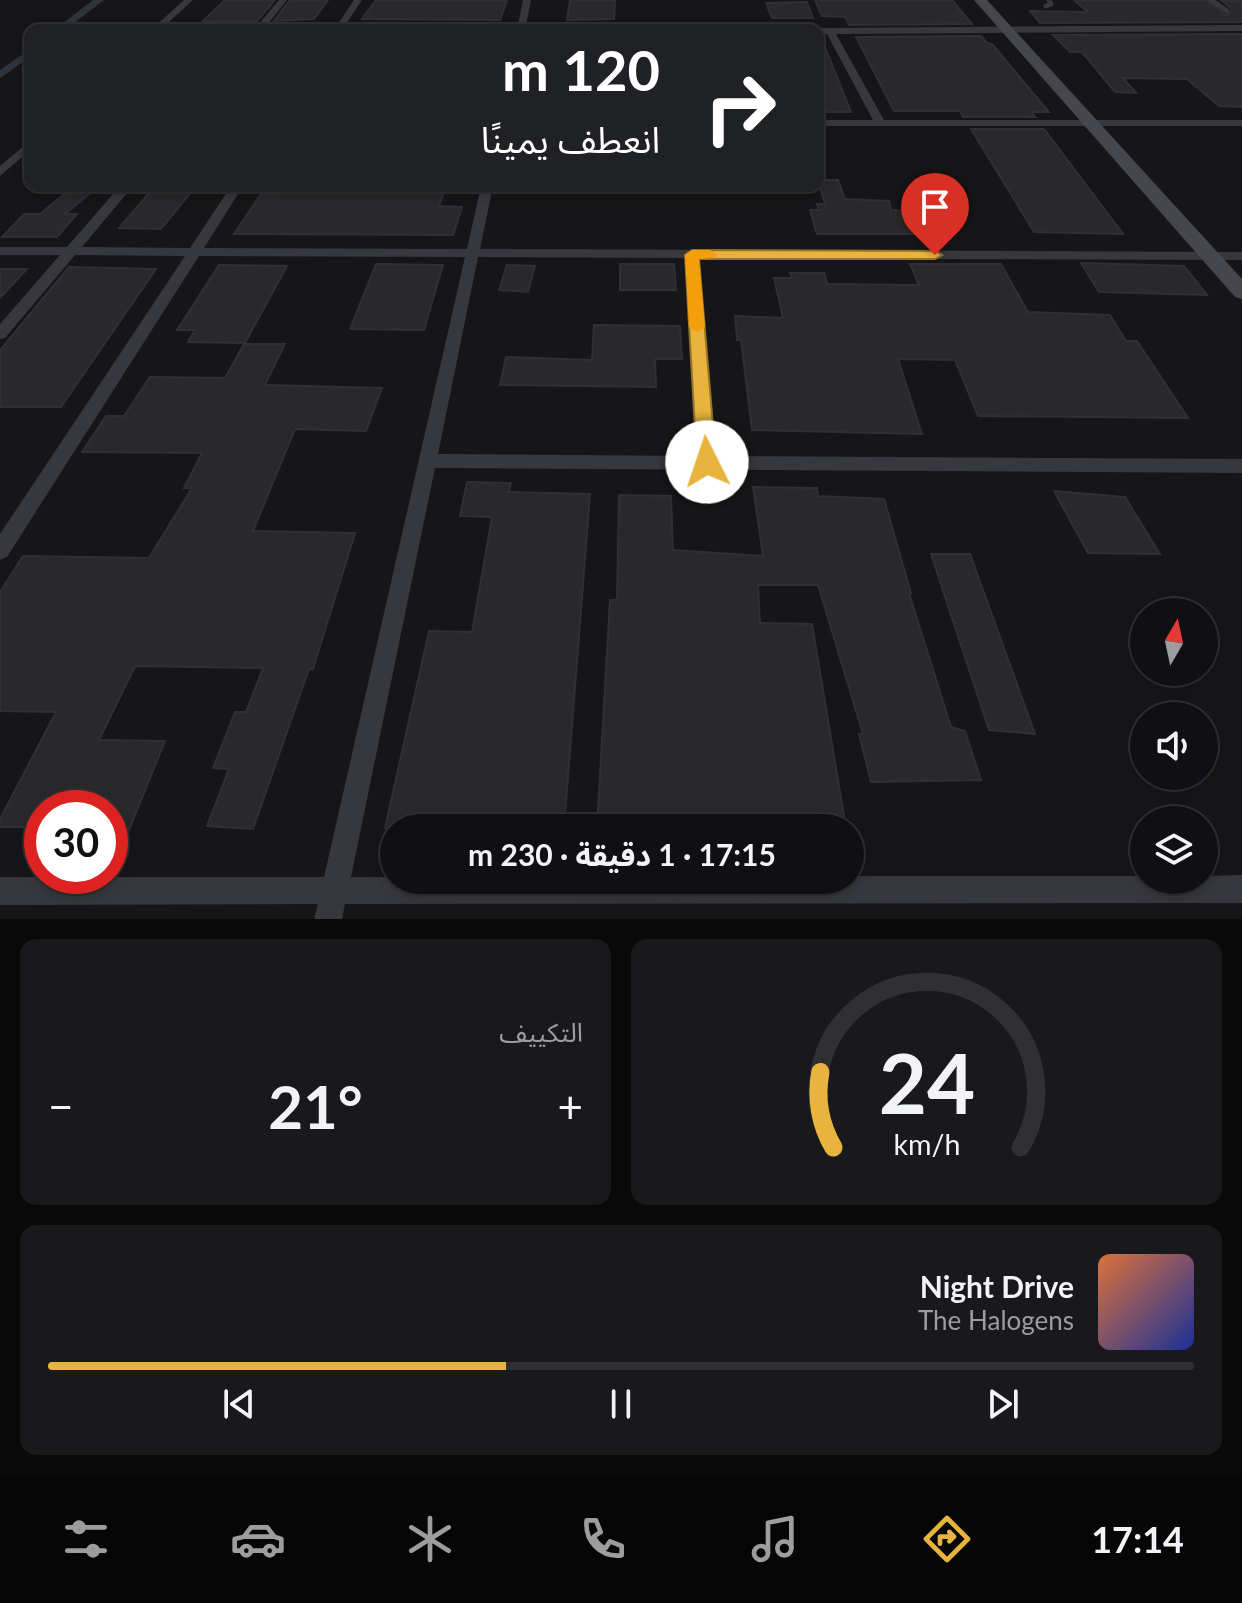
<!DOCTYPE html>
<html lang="ar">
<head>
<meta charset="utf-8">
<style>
	:root { --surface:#101012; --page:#19191b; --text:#f1f3f6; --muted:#9c9d9f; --line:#303032; --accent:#e8b43e }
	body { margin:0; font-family:Lato,"Noto Sans Arabic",sans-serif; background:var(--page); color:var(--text); direction:rtl; height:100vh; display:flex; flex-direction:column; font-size:30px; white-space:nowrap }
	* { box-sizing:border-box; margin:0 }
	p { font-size:26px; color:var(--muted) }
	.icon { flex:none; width:44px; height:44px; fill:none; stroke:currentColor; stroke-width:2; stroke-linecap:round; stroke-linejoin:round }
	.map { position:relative; height:919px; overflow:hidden; direction:ltr }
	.side { display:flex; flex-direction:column; gap:20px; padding:20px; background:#09090a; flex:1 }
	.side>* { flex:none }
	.banner { position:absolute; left:24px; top:24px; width:800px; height:168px; border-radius:16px; box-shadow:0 4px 12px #0003,0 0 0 2px var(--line); direction:rtl; background:#202124; color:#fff; overflow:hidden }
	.needle { width:52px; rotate:9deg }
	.controls { position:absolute; left:1130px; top:598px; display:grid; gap:16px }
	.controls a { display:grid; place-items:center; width:88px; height:88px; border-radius:50%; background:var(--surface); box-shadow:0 4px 12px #0003,0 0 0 2px var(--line); font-size:40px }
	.speed { position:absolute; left:24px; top:790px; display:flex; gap:16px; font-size:40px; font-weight:700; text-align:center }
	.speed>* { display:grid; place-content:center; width:104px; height:104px; border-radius:50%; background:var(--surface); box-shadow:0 4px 12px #0003,0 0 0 2px var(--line); line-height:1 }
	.speed .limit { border:12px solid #d22; background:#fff; color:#111 }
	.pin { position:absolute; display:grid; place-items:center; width:68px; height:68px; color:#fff; margin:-82px -34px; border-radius:50% 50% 50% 0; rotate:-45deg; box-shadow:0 0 8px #0007 }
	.pin .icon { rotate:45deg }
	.me { position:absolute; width:88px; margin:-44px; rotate:356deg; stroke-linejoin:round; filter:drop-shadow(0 0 6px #0008) }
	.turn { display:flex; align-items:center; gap:28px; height:168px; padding:0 32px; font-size:36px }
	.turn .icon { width:104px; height:104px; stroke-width:2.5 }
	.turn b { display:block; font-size:56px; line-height:68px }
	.big { font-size:60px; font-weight:700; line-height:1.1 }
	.side .tile { flex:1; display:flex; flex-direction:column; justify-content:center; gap:12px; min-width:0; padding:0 28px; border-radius:16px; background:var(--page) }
	.side .dial { align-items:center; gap:0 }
	.dial svg { height:208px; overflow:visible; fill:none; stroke:var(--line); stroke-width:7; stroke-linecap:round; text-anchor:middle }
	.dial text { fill:var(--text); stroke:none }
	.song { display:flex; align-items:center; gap:24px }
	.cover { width:96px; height:96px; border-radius:12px; background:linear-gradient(135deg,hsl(20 70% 55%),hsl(230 70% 35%)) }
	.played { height:8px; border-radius:4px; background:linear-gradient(90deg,var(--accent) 40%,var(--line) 40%) }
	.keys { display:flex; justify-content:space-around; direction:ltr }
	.heat { display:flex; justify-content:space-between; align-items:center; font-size:44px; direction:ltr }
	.side .tiles { flex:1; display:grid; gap:20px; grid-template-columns:1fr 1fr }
	.tile:last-child { grid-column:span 2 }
	.trip { position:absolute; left:380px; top:814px; width:484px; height:80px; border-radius:40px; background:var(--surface); box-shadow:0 4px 12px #0003,0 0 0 2px var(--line); font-weight:700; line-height:80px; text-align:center; direction:rtl }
	.menu { display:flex; height:128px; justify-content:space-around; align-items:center; background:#060607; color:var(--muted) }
	.menu .icon { width:56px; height:56px }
	.menu .active { color:var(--accent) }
	.menu b { font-size:36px; color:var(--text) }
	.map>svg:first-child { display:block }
</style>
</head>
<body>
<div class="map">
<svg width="1242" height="919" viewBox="0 0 1242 919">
	<rect width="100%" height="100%" fill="#161618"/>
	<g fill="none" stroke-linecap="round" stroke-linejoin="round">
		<!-- canal -->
		<g fill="#2d343b" fill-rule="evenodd">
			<path d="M 93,0 L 104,0 L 65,30 L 54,30 Z"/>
			<path d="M 30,49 L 30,57 L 0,78 L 0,70 Z"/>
		</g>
	</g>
	<!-- building -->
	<g fill="#29292c" stroke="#303034" stroke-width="2">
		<path d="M 225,0 L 275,0 L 257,21 L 202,22 Z"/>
		<path d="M 290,0 L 328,0 L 314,19 L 274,21 Z"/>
		<path d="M 376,0 L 507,0 L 500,20 L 362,19 Z"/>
		<path d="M 570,0 L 615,0 L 614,19 L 567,20 Z"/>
		<path d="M 815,0 L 952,0 L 972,24 L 849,25 L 845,17 L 822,16 Z"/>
		<path d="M 1074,0 L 1206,0 L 1227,16 L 1232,9 L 1222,1 L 1242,1 L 1242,22 L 1040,23 L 1030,11 L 1088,12 Z"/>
		<path d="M 807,2 L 813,18 L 772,18 L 766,3 Z"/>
		<path d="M 1242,34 L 1242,107 L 1219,106 L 1187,79 L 1123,78 L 1136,93 L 1115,92 L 1082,52 L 1070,52 L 1053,35 Z"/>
		<path d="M 981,36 L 987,43 L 992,44 L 1049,112 L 1032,112 L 1035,117 L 963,117 L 960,111 L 894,111 L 856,37 Z"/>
		<path d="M 818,37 L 821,37 L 851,112 L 818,112 Z"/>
		<path d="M 971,129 L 1044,129 L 1123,234 L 1034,232 Z"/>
		<path d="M 818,180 L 838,180 L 845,199 L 889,201 L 891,210 L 913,211 L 925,234 L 817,234 L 810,210 L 819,210 L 817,204 L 825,204 Z"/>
		<path d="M 155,186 L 196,186 L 161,229 L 119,228 Z"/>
		<path d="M 277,186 L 446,186 L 439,206 L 462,207 L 453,235 L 234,234 L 261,194 L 272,194 Z"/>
		<path d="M 73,187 L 95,189 L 65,214 L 77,214 L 57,237 L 2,237 L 24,214 L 40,214 Z"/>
		<path d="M 916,193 L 940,194 L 951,224 L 926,223 Z"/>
		<path d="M 1081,263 L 1184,266 L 1207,295 L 1099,292 Z"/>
		<path d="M 376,264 L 443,265 L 424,330 L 350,329 Z"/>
		<path d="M 620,264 L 674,264 L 676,290 L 620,290 Z"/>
		<path d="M 910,264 L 1001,264 L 1028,312 L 1110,315 L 1126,341 L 1137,341 L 1188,418 L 978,416 L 955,360 L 898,359 L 922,434 L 752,430 L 741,340 L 737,340 L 735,316 L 783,318 L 774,278 L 792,278 L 790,273 L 824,273 L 827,284 L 919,285 Z"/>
		<path d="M 219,265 L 287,266 L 245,343 L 188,342 L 195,330 L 177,330 Z"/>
		<path d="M 507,265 L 535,266 L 528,292 L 499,290 Z"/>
		<path d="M 69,267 L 156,269 L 61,407 L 0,407 L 0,350 Z"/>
		<path d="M 0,269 L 27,269 L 0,298 Z"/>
		<path d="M 594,325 L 680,326 L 682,359 L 655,359 L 656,387 L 500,385 L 506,357 L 592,360 Z"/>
		<path d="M 244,344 L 285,344 L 265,385 L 382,388 L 366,431 L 295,429 L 253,531 L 355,533 L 313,669 L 309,669 L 253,829 L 207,826 L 229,769 L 213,768 L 235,712 L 246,712 L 263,668 L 135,666 L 99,740 L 165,741 L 129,830 L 110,830 L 110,808 L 42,808 L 42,827 L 0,827 L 0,819 L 56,712 L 0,711 L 0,592 L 23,556 L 149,558 L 192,488 L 184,488 L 202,453 L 82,452 L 106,416 L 124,416 L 150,377 L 225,378 Z"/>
		<path d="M 467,482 L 511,483 L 509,492 L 590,494 L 564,828 L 385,828 L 429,631 L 472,632 L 492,517 L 460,516 Z"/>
		<path d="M 753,487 L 817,488 L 818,496 L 884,499 L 911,593 L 909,593 L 951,727 L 965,731 L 981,780 L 871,782 L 859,734 L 863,734 L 818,585 L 758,585 L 760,623 L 812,624 L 846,828 L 597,828 L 610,600 L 617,600 L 619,495 L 671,496 L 673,550 L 763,556 Z"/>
		<path d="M 1054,491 L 1125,497 L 1160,554 L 1088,553 Z"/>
		<path d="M 931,554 L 970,554 L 1035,734 L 989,730 Z"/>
	</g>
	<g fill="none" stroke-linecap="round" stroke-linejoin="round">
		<!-- lane -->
		<g stroke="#37383d" stroke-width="5">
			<path d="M 1211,0 L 1227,11"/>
			<path d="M 1046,6 L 1051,4 L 1049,0"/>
		</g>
		<!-- street -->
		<g fill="#37383d" fill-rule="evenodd">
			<path d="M 184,0 L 193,0 L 160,30 L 151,30 Z"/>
			<path d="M 279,0 L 287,0 L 263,30 L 254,30 Z"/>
			<path d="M 354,0 L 362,0 L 342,30 L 334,30 Z"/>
			<path d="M 523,0 L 531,0 L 525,30 L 517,30 Z"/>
			<path d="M 1242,25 L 1242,31 L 836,34 L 884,120 L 1242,120 L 1242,126 L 818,126 L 818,120 L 873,120 L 827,34 L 818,34 L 818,30 L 814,30 L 818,28 Z"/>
			<path d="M 30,141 L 30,150 L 0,176 L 0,166 Z"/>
			<path d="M 120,186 L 133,186 L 82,247 L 190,248 L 231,186 L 243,186 L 204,248 L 467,249 L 481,186 L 493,186 L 480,249 L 1242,252 L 1242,260 L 699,258 L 716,456 L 1242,459 L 1242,473 L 435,468 L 351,877 L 394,877 L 394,880 L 850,880 L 850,876 L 1144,876 L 1144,880 L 1204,880 L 1204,876 L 1242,875 L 1242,903 L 345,904 L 342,919 L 314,919 L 318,904 L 0,905 L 0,877 L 324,877 L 465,257 L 199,256 L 7,557 L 0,560 L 0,534 L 185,256 L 75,255 L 5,338 L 0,339 L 0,324 L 60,255 L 0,255 L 0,247 L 67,247 ZM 478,257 L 685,258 L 698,456 L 438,454 Z"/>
		</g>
		<!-- secondary -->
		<path fill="#45474c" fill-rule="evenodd" d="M 974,0 L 987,0 L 1242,279 L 1242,299 L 1235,297 Z"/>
	</g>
	<!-- route -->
	<path fill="#e8b43e" stroke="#977528" stroke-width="2" d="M 692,250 L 935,251 L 942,255 L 935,259 L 699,259 L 716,462 L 707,469 L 697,462 L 685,255 Z"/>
	<!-- slow -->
	<path fill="#f59e0b" d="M 710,250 L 717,255 L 715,258 L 699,259 L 705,327 L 697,332 L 689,327 L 685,255 L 692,250 Z"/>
</svg>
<div class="controls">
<a><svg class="needle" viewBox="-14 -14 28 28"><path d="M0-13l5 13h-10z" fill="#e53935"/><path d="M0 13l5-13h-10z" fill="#9c9d9f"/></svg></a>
<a><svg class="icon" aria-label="sound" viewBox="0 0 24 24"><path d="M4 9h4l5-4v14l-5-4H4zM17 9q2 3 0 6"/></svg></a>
<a><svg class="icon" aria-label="layers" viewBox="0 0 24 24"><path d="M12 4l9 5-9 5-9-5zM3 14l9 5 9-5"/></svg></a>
</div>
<div class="speed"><div class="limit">30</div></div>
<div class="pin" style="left:935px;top:255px;background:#d93025"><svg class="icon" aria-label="arrive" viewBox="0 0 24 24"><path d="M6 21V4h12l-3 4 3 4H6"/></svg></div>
<svg class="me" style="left:707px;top:462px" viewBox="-20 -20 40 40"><circle r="19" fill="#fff"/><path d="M0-13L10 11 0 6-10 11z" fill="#e8b43e"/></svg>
<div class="trip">17:15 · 1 دقيقة · 230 m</div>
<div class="banner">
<div class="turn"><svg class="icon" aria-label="right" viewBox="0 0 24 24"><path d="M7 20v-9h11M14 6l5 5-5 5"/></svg><div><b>120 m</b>انعطف يمينًا</div></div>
</div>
</div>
<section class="side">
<div class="tiles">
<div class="tile dial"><svg viewBox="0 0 100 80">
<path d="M14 69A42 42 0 1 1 86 69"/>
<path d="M14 69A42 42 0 0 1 9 40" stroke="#e8b43e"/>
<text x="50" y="56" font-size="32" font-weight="700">24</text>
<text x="50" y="72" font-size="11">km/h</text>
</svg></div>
<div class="tile"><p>التكييف</p>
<div class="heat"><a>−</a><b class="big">21°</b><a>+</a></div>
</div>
<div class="tile">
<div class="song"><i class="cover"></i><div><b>Night Drive</b><p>The Halogens</p></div></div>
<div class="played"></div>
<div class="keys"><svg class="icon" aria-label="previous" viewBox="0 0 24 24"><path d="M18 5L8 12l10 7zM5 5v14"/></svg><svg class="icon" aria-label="pause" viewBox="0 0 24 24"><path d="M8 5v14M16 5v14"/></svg><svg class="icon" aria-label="next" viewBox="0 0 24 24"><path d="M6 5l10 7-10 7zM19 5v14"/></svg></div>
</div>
</div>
</section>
<nav class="menu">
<b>17:14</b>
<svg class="icon active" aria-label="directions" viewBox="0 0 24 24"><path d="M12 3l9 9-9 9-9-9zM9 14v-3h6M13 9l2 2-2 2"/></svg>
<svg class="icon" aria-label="music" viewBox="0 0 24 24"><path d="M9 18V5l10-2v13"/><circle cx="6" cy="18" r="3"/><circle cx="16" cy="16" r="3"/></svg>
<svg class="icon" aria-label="phone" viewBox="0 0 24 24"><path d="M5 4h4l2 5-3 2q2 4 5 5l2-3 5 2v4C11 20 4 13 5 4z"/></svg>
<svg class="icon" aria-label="climate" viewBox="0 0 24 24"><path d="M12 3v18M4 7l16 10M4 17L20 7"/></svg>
<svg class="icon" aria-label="car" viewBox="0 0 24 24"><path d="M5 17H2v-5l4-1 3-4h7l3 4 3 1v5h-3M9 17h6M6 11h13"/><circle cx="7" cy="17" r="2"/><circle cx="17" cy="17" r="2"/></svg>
<svg class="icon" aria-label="filters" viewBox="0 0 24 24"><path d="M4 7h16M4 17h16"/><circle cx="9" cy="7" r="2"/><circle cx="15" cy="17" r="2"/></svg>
</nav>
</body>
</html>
